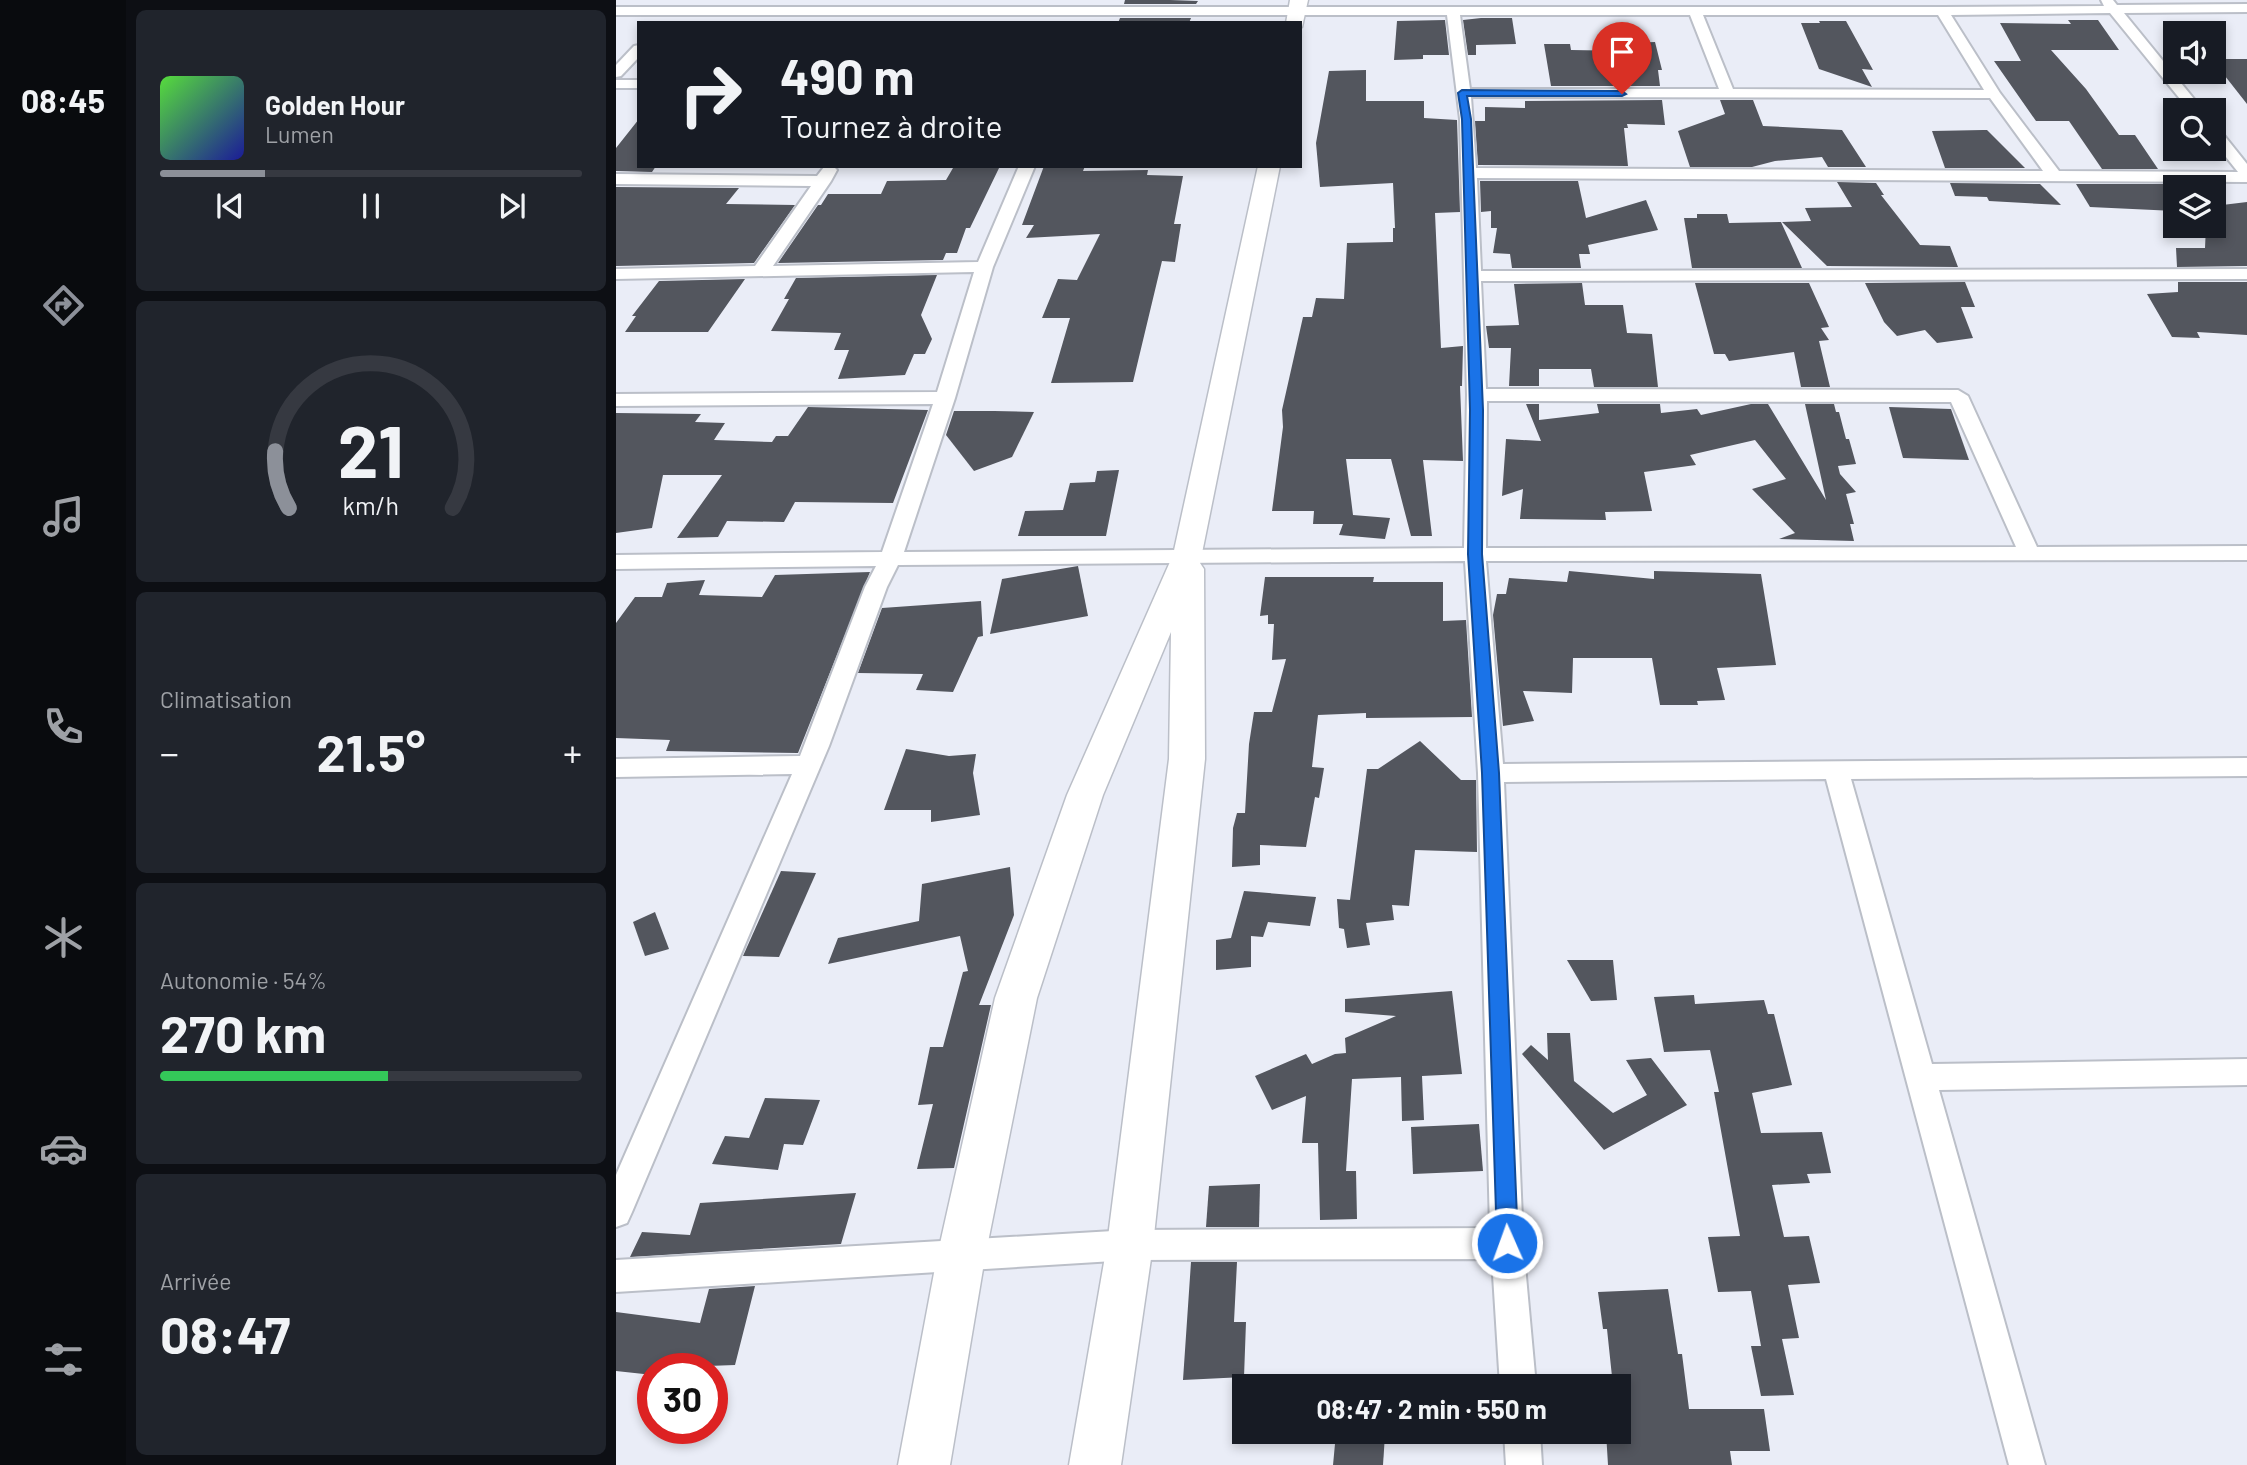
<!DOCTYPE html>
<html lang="fr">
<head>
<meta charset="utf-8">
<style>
	:root { --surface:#171b24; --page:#20242c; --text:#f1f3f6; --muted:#9ea1a6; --line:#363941; --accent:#8c9099 }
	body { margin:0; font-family:Barlow,sans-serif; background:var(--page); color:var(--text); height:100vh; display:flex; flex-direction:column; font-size:26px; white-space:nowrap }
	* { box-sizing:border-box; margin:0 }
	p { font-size:23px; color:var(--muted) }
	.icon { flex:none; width:38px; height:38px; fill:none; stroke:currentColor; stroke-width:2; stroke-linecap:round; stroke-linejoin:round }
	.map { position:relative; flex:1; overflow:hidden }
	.details { display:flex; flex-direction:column; gap:10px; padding:10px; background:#0d0f14; width:490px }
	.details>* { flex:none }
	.guide { position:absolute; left:21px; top:21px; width:665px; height:147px; border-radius:0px; box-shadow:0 4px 10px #0003; background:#171b24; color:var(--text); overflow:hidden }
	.tools { position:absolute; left:1547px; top:21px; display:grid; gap:14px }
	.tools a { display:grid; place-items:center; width:63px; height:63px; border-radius:0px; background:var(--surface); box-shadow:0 4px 10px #0003; font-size:35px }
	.speed { position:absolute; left:21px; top:1353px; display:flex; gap:14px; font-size:35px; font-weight:700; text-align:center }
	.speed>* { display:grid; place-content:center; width:91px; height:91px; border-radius:50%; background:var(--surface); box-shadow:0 4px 10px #0003; line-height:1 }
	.speed .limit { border:10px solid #d22; background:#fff; color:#111 }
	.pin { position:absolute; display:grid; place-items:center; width:60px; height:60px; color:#fff; margin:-72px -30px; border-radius:50% 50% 50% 0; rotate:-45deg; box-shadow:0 0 7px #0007 }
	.pin .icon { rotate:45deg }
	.me { position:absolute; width:77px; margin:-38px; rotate:358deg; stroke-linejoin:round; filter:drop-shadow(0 0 5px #0008) }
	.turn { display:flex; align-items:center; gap:24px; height:147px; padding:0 28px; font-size:32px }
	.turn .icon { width:91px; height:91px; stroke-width:2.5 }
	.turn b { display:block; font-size:49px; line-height:60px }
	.big { font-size:52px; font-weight:700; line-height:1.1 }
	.details .card { flex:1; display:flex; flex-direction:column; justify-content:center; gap:10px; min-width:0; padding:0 24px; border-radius:10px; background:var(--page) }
	.details .dial { align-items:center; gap:0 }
	.dial svg { height:182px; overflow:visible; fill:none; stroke:var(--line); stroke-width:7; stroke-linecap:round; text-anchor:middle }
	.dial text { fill:var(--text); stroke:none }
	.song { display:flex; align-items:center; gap:21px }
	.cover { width:84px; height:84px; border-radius:10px; background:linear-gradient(135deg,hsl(110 70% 55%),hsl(240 70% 35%)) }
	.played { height:7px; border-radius:4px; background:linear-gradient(90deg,var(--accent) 25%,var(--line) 25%) }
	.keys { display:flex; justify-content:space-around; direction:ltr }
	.heat { display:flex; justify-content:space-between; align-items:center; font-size:38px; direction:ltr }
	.charge { height:10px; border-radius:5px; background:linear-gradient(90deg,#34c759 54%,var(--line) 0) }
	.trip { position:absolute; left:616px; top:1374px; width:399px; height:70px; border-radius:0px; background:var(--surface); box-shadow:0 4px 10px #0003; font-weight:700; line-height:70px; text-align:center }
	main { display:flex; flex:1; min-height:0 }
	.tabs { display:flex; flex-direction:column; width:126px; justify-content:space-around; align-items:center; background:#090b0e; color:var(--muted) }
	.tabs .icon { width:49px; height:49px }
	.tabs .selected { color:var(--accent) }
	.tabs b { font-size:32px; color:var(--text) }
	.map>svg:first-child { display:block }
</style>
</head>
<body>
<main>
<nav class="tabs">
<b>08:45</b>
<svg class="icon selected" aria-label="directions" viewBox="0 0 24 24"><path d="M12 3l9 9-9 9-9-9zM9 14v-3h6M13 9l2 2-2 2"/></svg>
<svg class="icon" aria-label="music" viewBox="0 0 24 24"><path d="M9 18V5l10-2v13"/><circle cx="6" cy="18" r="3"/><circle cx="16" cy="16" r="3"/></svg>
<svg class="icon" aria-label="phone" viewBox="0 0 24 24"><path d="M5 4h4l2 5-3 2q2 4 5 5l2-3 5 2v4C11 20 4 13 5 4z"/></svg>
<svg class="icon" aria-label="climate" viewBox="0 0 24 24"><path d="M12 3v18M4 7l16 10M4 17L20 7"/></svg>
<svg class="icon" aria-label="car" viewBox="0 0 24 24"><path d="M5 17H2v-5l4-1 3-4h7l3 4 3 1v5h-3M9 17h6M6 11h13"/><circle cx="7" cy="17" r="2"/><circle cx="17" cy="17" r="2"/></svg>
<svg class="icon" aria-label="filters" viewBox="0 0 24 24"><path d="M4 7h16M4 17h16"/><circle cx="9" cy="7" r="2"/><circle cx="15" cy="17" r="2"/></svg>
</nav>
<section class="details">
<div class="card">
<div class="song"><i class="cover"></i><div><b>Golden Hour</b><p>Lumen</p></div></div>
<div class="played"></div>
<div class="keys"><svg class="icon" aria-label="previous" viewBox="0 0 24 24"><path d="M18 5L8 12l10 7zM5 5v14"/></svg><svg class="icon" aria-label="pause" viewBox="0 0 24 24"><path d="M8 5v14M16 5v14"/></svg><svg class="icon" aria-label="next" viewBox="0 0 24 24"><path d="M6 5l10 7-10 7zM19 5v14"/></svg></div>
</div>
<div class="card dial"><svg viewBox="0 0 100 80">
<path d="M14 69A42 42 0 1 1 86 69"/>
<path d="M14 69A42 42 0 0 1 8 44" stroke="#8c9099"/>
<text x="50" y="56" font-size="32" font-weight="700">21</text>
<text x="50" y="72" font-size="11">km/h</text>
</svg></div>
<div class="card"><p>Climatisation</p>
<div class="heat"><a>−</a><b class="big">21.5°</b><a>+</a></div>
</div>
<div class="card"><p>Autonomie · 54%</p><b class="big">270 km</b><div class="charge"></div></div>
<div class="card"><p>Arrivée</p><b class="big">08:47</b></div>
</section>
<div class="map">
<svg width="1631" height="1465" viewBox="0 0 1631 1465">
	<rect width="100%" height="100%" fill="#eaedf7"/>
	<!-- building -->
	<g fill="#53565e">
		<path d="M 509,0 L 554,0 L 582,1 L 580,4 L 508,4 Z"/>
		<path d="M 504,18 L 575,18 L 573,23 L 502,23 Z"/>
		<path d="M 865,18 L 896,18 L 900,44 L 860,45 L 860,55 L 852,55 L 847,20 Z"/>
		<path d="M 829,20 L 833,55 L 807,55 L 807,59 L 778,60 L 781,21 Z"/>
		<path d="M 1452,20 L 1482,20 L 1503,50 L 1435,50 L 1470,89 L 1503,135 L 1519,135 L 1542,169 L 1486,169 L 1453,121 L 1420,121 L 1378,61 L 1405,61 L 1384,23 L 1455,24 Z"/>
		<path d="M 1203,21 L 1230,21 L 1257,70 L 1246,69 L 1256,87 L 1203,69 L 1185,23 L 1204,23 Z"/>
		<path d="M 1039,42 L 1046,70 L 1042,70 L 1044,86 L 935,86 L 928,44 L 954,44 L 955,50 L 1015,51 L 1012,43 Z"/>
		<path d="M 1598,59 L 1631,59 L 1631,104 L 1598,62 Z"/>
		<path d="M 750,70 L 750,101 L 808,101 L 808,118 L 841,120 L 844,212 L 819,213 L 825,348 L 847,346 L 846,386 L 844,386 L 847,461 L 807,460 L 816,536 L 795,536 L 775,459 L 730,459 L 737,515 L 774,518 L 769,539 L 723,535 L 727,524 L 697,524 L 698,511 L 656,511 L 667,427 L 666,410 L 687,317 L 696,317 L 700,298 L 728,299 L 731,243 L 777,242 L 777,228 L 779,228 L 777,183 L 704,187 L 700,143 L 713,71 Z"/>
		<path d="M 1046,100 L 1049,125 L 1011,124 L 1012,128 L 1008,128 L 1012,166 L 862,165 L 859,121 L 869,121 L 869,107 L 909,108 L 909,101 Z"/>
		<path d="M 1104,100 L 1137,100 L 1147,126 L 1226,130 L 1250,167 L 1212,167 L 1206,157 L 1159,161 L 1136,167 L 1074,167 L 1062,131 L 1109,114 Z"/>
		<path d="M 23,119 L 23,166 L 40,166 L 36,172 L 0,171 L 0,148 Z"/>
		<path d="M 1367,130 L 1371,130 L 1409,168 L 1329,168 L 1316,131 Z"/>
		<path d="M 342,166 L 384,166 L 354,228 L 350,228 L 341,253 L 330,253 L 327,260 L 162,263 L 202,205 L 205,205 L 212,194 L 265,194 L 271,181 L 330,180 L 337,168 Z"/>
		<path d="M 428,166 L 469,166 L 467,171 L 532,170 L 531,175 L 567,176 L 558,224 L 565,224 L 559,262 L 546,261 L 517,382 L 435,383 L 454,318 L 426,318 L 442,279 L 461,280 L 484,234 L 410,238 L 418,225 L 406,225 Z"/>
		<path d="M 864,181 L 962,181 L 970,218 L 1030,200 L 1042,230 L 972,245 L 974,254 L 963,254 L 965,268 L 896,268 L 894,254 L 877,253 L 881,228 L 875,228 L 875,211 L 865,212 Z"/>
		<path d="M 1221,182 L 1260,183 L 1268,195 L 1265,195 L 1304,245 L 1334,246 L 1342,267 L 1211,266 L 1166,222 L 1195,221 L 1189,208 L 1236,207 Z"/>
		<path d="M 1334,183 L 1424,184 L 1445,205 L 1373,201 L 1371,197 L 1339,196 Z"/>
		<path d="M 1460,184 L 1553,184 L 1559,193 L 1559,211 L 1474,207 Z"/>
		<path d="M 0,187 L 123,188 L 110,204 L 179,205 L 138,263 L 0,266 Z"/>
		<path d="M 1631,202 L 1631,266 L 1561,267 L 1560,248 L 1589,248 L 1590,226 L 1598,226 L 1598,206 Z"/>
		<path d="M 1081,214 L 1111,214 L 1113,223 L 1165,222 L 1186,268 L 1076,268 L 1068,218 L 1081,218 Z"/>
		<path d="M 321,275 L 305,315 L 316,339 L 309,354 L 298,354 L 289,375 L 222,379 L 233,350 L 218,350 L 225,333 L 155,331 L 173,299 L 168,299 L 180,278 Z"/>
		<path d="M 129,279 L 92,332 L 9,332 L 20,316 L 16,316 L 43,281 Z"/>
		<path d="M 1349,282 L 1359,307 L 1345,307 L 1357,338 L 1321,343 L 1309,330 L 1281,336 L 1268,322 L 1249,283 Z"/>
		<path d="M 1562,282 L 1631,282 L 1631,335 L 1581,332 L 1584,338 L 1556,337 L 1531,294 L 1562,292 Z"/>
		<path d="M 966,283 L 969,305 L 1007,305 L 1011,333 L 1036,334 L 1042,387 L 978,387 L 975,369 L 923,369 L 923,386 L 893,386 L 895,348 L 873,348 L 870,326 L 903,325 L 898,284 Z"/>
		<path d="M 1079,283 L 1193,283 L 1213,327 L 1205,328 L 1213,340 L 1203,341 L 1214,387 L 1185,387 L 1178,352 L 1113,361 L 1109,354 L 1098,354 Z"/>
		<path d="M 910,404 L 923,404 L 923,420 L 983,413 L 981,404 L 1044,404 L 1045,413 L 1081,409 L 1085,415 L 1135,404 L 1152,404 L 1210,500 L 1189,404 L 1218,404 L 1220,412 L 1223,412 L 1230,439 L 1233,439 L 1240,464 L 1222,466 L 1224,474 L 1240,492 L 1230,494 L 1238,524 L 1234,524 L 1238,541 L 1163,539 L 1179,533 L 1136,489 L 1170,479 L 1139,440 L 1074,455 L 1080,465 L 1028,472 L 1036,511 L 989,512 L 990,520 L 904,519 L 907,489 L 886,496 L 890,439 L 925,441 Z"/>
		<path d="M 192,407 L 312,410 L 277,503 L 179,502 L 168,522 L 111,521 L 102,537 L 61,538 L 106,475 L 47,475 L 36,528 L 0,533 L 0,413 L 85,414 L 79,422 L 109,423 L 98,440 L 156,442 L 160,436 L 172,436 Z"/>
		<path d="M 1273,407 L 1335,409 L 1353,460 L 1287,458 Z"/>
		<path d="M 338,411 L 378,411 L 418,412 L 396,457 L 358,471 L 330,435 Z"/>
		<path d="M 503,470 L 490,536 L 402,536 L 409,511 L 447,510 L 454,483 L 479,482 L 481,471 Z"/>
		<path d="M 462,566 L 472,616 L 374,634 L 386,579 Z"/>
		<path d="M 953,571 L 1038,579 L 1038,571 L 1145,574 L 1160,665 L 1101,668 L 1109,700 L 1081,701 L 1082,705 L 1044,705 L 1036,658 L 957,658 L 956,693 L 907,691 L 918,721 L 887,726 L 877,615 L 881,594 L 890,594 L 893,578 L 951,582 Z"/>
		<path d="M 254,572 L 182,753 L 50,751 L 54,740 L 0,738 L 0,623 L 19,597 L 46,597 L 51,583 L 89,580 L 83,595 L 146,597 L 159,575 Z"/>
		<path d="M 649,577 L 758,577 L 757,582 L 827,582 L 827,621 L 850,620 L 856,717 L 750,718 L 750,713 L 702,715 L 696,767 L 708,768 L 703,798 L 699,797 L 690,847 L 644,845 L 644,865 L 616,867 L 617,828 L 621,813 L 629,813 L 633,744 L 638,712 L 656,712 L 670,659 L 656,660 L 658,624 L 652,624 L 652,615 L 644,616 Z"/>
		<path d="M 365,601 L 367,636 L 362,637 L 337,692 L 300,690 L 307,674 L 242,673 L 266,608 Z"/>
		<path d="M 804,741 L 845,780 L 860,780 L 861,852 L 799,850 L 793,906 L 776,905 L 778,920 L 750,923 L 754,945 L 731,948 L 728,929 L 723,928 L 721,899 L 734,900 L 751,769 L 762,769 Z"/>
		<path d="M 290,749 L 333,756 L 360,754 L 357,773 L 364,815 L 315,822 L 315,810 L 268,810 Z"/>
		<path d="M 394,867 L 398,915 L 363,1005 L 375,1005 L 338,1168 L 301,1169 L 317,1104 L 302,1105 L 314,1047 L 327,1047 L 347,972 L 352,971 L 344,936 L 212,964 L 222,938 L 303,921 L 306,884 Z"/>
		<path d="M 165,871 L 200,873 L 163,957 L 127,956 Z"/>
		<path d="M 628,891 L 700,897 L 694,926 L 652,922 L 647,937 L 635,936 L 635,967 L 600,970 L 600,940 L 615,938 Z"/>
		<path d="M 39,912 L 53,949 L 29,956 L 17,922 Z"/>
		<path d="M 951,960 L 997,960 L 1001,1000 L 975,1001 Z"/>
		<path d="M 836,991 L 846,1074 L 806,1076 L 808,1120 L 786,1121 L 785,1077 L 736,1079 L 730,1171 L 740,1171 L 741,1219 L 704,1220 L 702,1143 L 686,1143 L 690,1096 L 656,1110 L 639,1076 L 690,1054 L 696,1064 L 719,1054 L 730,1053 L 729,1038 L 780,1016 L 729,1012 L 729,999 Z"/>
		<path d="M 1078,995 L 1079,1004 L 1148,1000 L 1152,1014 L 1158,1014 L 1176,1085 L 1136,1093 L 1145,1133 L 1206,1132 L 1215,1173 L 1191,1174 L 1194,1183 L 1156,1185 L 1168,1237 L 1193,1236 L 1204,1283 L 1172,1285 L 1183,1338 L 1166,1339 L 1178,1395 L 1145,1396 L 1135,1346 L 1145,1346 L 1135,1291 L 1102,1292 L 1092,1237 L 1124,1236 L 1098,1092 L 1103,1092 L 1094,1050 L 1048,1052 L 1038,997 Z"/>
		<path d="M 931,1033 L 954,1033 L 958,1081 L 997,1113 L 1031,1095 L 1010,1060 L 1035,1058 L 1071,1105 L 988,1150 L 906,1054 L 915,1045 L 932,1060 Z"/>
		<path d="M 149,1098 L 204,1100 L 187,1145 L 168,1144 L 162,1170 L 96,1164 L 109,1136 L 133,1138 Z"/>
		<path d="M 863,1124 L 867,1171 L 797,1174 L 795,1127 Z"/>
		<path d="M 644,1184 L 643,1227 L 590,1227 L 593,1186 Z"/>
		<path d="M 240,1193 L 225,1244 L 14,1257 L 26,1232 L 74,1235 L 84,1203 Z"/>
		<path d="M 575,1262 L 621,1262 L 618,1322 L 630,1322 L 628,1377 L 567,1380 Z"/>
		<path d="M 139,1286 L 119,1365 L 37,1368 L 37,1375 L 0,1371 L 0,1312 L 84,1323 L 93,1289 Z"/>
		<path d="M 1052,1289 L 1062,1354 L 1066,1354 L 1073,1409 L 1148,1409 L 1154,1451 L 1114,1451 L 1116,1465 L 992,1465 L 990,1432 L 1003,1432 L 1003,1386 L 997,1386 L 991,1329 L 987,1329 L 982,1292 Z"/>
		<path d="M 720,1433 L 769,1435 L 767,1465 L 717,1465 Z"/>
	</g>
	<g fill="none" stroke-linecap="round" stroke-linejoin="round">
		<defs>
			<g id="street">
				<path d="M 1485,0 L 1497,0 L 1501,5 L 1631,4 L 1631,12 L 1508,13 L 1587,110 L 1573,110 L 1494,13 L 1335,15 L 1384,93 L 1443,171 L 1622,172 L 1598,142 L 1598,128 L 1603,129 L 1631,164 L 1631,182 L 861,178 L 865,271 L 1631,269 L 1631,279 L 865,281 L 870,389 L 1342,390 L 1352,396 L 1421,547 L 1631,546 L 1631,560 L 870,561 L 887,764 L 1631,758 L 1631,776 L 1235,779 L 1316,1064 L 1631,1059 L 1631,1085 L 1323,1090 L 1429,1465 L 1393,1465 L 1210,779 L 888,782 L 907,1243 L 920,1386 L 884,1386 L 876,1259 L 514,1260 L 0,1292 L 0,1260 L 514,1230 L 874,1228 L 862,773 L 849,561 L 282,565 L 271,587 L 213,746 L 16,1212 L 11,1223 L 0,1227 L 0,1175 L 176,774 L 0,777 L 0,759 L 184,756 L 249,587 L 260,566 L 0,569 L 0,555 L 266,552 L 317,404 L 0,406 L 0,394 L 321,392 L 358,272 L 0,279 L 0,269 L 139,266 L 195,186 L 0,184 L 0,174 L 201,176 L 208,167 L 217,166 L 221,170 L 215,181 L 157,266 L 362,262 L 403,166 L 419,166 L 377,267 L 339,398 L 288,552 L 848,548 L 851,395 L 844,119 L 831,15 L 0,15 L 0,7 L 1326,7 L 1488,6 ZM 844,15 L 1074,15 L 1103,89 L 854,89 ZM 1087,15 L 1322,15 L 1368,90 L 1117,89 ZM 855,97 L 1374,98 L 1427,171 L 860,168 ZM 871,401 L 1335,402 L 1400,547 L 870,548 Z"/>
				<path d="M 23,45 L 23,57 L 5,76 L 0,77 L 0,65 L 18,46 Z"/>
				<rect x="0" y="80" width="23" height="8"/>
				<path d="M 888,1432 L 924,1432 L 926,1465 L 890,1465 Z"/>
			</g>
			<g id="secondary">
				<path d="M 674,0 L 692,0 L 686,27 L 684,23 L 670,23 Z"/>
				<path d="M 642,166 L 664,166 L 584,563 L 588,569 L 589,759 L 537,1245 L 505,1465 L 453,1465 L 491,1245 L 553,759 L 555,632 L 487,795 L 421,998 L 369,1257 L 334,1465 L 282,1465 L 321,1257 L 379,998 L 451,795 L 557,555 Z"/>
			</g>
		</defs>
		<!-- street casing -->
		<use href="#street" stroke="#bbbfc8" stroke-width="4"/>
		<!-- secondary casing -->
		<use href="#secondary" stroke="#bbbfc8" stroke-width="3"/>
		<!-- street -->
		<use href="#street" fill="#fff" fill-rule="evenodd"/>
		<!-- secondary -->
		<use href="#secondary" fill="#fff" fill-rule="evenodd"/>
	</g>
	<!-- route -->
	<path fill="#1a73e8" stroke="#114b97" stroke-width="2" d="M 846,90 L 1006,91 L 1010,94 L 1006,96 L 851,96 L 855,119 L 867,410 L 866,554 L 883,773 L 902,1243 L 899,1250 L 891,1253 L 884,1250 L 881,1243 L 866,773 L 852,554 L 854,410 L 846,119 L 842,93 Z"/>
</svg>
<div class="tools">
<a><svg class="icon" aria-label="sound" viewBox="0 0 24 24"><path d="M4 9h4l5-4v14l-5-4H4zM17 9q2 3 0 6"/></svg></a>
<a><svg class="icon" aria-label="search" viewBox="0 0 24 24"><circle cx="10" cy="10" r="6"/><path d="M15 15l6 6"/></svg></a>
<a><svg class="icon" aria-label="layers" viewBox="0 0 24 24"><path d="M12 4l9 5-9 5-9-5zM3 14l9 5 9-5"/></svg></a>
</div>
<div class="speed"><div class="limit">30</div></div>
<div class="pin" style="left:1006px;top:94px;background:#d93025"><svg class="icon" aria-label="arrive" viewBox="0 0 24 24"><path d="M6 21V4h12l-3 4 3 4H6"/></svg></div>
<svg class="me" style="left:891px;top:1243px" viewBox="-20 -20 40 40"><circle r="17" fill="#1a73e8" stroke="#fff" stroke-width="3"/><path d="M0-11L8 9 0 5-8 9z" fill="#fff"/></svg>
<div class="trip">08:47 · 2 min · 550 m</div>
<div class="guide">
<div class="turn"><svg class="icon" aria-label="right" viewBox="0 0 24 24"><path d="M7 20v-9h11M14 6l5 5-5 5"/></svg><div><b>490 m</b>Tournez à droite</div></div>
</div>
</div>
</main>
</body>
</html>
